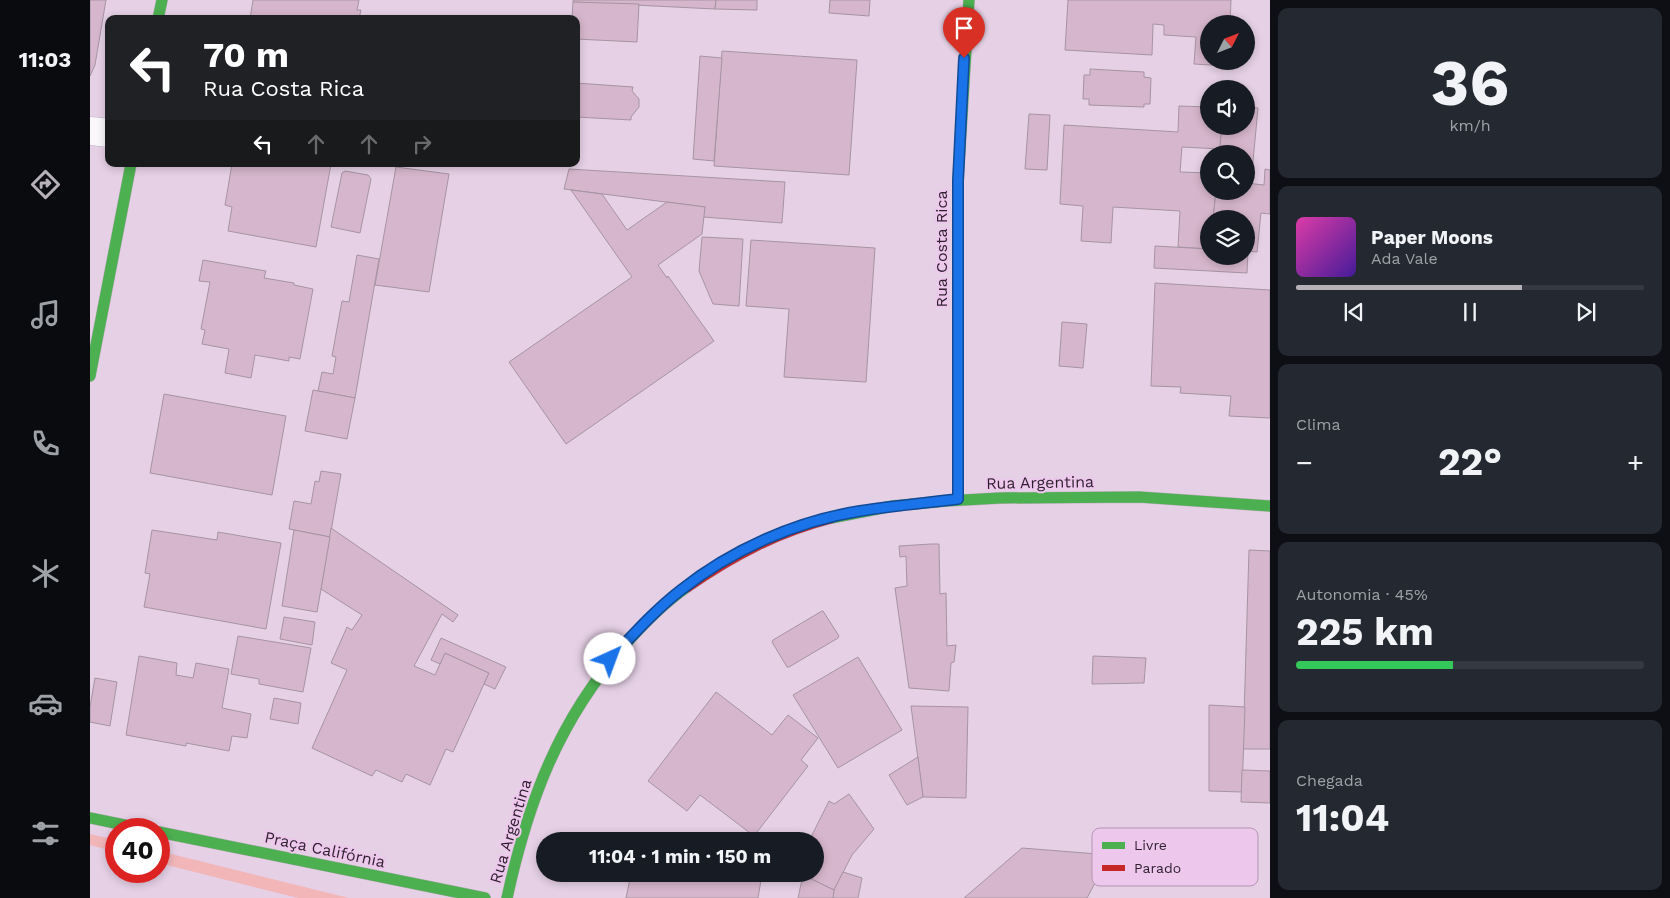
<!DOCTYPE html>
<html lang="pt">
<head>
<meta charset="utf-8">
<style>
	:root { --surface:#171b24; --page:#242831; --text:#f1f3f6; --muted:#9ea1a6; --line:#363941; --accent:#b6b0b8 }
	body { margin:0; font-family:"Work Sans",sans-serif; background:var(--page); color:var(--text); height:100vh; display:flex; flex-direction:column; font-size:19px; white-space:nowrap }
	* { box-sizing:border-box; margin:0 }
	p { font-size:16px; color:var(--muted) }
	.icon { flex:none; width:28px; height:28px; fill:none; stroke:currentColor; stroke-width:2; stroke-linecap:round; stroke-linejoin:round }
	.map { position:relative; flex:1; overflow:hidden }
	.drawer { display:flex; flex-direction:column; gap:8px; padding:8px; background:#0d0f14; width:400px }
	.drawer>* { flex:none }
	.top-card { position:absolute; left:15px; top:15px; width:475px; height:152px; border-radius:10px; box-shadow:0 2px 8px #0003; background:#202124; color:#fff; overflow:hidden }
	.needle { width:32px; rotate:48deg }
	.buttons { position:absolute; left:1110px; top:15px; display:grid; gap:10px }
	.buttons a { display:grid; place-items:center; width:55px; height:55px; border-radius:50%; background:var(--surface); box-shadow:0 2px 8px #0003; font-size:25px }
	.speed { position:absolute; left:15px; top:818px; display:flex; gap:10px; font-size:25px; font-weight:700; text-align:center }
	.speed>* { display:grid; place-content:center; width:65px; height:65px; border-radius:50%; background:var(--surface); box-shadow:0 2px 8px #0003; line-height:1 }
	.speed .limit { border:8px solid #d22; background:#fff; color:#111 }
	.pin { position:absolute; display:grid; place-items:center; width:42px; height:42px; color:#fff; margin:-51px -21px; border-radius:50% 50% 50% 0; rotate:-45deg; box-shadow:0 0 5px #0007 }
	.pin .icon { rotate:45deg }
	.me { position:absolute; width:55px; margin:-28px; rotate:43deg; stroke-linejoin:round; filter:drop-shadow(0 0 4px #0008) }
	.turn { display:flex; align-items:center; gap:18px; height:105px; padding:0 15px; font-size:22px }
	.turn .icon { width:65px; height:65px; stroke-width:2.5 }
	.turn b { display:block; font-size:35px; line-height:42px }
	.lanes { display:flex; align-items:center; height:48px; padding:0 15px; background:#0003; justify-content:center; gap:25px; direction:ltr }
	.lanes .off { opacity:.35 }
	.big { font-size:38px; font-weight:700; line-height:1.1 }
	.drawer .card { flex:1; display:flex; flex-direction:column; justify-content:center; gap:8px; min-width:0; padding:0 18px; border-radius:10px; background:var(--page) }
	.drawer .dial { align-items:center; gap:0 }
	.dial b { font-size:65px; line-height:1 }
	.song { display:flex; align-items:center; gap:15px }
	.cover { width:60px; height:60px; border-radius:8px; background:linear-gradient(135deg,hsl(320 70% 55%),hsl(260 70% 35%)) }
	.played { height:5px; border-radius:2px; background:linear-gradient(90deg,var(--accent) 65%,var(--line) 65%) }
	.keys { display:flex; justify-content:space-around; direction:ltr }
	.heat { display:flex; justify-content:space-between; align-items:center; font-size:28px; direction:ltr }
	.charge { height:8px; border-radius:4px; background:linear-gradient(90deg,#34c759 45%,var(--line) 0) }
	.trip { position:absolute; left:446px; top:832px; width:288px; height:50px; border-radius:25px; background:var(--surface); box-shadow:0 2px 8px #0003; font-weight:700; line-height:50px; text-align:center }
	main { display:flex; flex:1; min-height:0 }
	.tab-bar { display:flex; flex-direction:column; width:90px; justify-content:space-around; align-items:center; background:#090b0e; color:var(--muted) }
	.tab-bar .icon { width:35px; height:35px }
	.tab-bar .on { color:var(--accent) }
	.tab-bar b { font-size:22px; color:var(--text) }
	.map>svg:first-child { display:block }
</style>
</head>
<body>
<main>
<nav class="tab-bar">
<b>11:03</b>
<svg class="icon on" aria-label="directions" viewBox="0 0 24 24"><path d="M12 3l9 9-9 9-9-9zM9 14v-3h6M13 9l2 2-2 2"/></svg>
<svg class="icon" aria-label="music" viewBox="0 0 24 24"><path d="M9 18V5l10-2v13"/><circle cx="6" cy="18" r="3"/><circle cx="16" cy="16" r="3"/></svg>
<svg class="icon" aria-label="phone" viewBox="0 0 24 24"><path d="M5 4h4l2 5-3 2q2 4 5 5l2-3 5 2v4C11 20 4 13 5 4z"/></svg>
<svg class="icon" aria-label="climate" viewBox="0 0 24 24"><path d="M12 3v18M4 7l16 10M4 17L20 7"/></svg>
<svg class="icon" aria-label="car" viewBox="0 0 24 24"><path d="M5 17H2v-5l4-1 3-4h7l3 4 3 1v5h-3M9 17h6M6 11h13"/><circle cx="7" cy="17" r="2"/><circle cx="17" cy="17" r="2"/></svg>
<svg class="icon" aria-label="filters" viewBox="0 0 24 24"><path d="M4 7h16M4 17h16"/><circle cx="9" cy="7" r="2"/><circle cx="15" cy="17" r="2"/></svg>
</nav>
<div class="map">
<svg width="1180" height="898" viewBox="0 0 1180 898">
	<rect width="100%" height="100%" fill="#e5d0e5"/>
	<!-- green -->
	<g fill="#f2b6b9">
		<path d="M 0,834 L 26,840 L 26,852 L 0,845 Z"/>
		<path d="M 69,851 L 259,898 L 208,898 L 69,863 Z"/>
	</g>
	<!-- building -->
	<g fill="#d6b6cc" stroke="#a694a2">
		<path d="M 0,0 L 16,0 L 5,65 L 0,76 Z"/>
		<path d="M 163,0 L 269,0 L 267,10 L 271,10 L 269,19 L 160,19 Z"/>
		<path d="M 483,0 L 626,0 L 625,9 L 483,2 Z"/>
		<path d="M 626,0 L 667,0 L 667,10 L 625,9 Z"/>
		<path d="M 740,0 L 780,0 L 779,16 L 739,13 Z"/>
		<path d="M 978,0 L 1141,0 L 1140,24 L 1119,24 L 1119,61 L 1138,61 L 1137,66 L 1104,64 L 1106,37 L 1074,35 L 1074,25 L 1063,24 L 1062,55 L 975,50 Z"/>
		<path d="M 483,2 L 549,4 L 547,42 L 486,39 L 486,19 L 482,19 Z"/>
		<path d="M 632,51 L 767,60 L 759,175 L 624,166 Z"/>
		<path d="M 610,56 L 632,58 L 624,161 L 603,159 Z"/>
		<path d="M 1000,69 L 1054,72 L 1054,77 L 1061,78 L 1060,104 L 1054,104 L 1054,107 L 999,105 L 999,99 L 993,99 L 994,75 L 1000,75 Z"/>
		<path d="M 486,83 L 543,87 L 542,91 L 549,99 L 549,107 L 541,117 L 541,120 L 486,117 Z"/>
		<path d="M 1089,106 L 1119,107 L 1119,126 L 1132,126 L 1130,149 L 1092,147 L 1090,172 L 1119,173 L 1119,191 L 1126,191 L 1123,219 L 1119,219 L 1119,249 L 1088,247 L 1090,211 L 1023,207 L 1021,243 L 991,241 L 993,206 L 970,204 L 974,125 L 1088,132 Z"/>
		<path d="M 1156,107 L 1168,108 L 1162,172 L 1156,172 L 1156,154 L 1129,154 L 1132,126 L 1156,126 Z"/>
		<path d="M 939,114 L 960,115 L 957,170 L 935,169 Z"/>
		<path d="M 142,164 L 241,164 L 226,247 L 138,231 L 142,207 L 135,205 Z"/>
		<path d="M 306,167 L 359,174 L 339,292 L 285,285 Z"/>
		<path d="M 479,169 L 695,182 L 692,223 L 613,217 L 615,207 L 474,189 Z"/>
		<path d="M 1175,169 L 1180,170 L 1180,214 L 1171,213 L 1167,252 L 1156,251 L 1156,219 L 1123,219 L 1126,191 L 1156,191 L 1156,183 L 1174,185 Z"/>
		<path d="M 255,171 L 278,175 L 281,179 L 270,233 L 241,227 L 252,173 Z"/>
		<path d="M 481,190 L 512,194 L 537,230 L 577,202 L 615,207 L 612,234 L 568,265 L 577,278 L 578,276 L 624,341 L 476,444 L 419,362 L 542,277 Z"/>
		<path d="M 612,237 L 653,239 L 649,306 L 623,304 L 609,271 Z"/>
		<path d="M 661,240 L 785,248 L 776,382 L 694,377 L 699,309 L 656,306 Z"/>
		<path d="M 1065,246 L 1119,249 L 1119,256 L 1156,256 L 1156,251 L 1158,251 L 1157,273 L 1064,268 Z"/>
		<path d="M 267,255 L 289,259 L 265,398 L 228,391 L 232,372 L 243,374 L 246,357 L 242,356 L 252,301 L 259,302 Z"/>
		<path d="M 113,260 L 176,271 L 174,278 L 204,283 L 204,285 L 223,289 L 210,359 L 199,357 L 199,361 L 165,355 L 161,378 L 135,373 L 139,349 L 112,344 L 115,330 L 111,329 L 120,282 L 109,281 Z"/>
		<path d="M 1065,283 L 1180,290 L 1180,418 L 1139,416 L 1141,396 L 1090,393 L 1091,387 L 1061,386 Z"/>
		<path d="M 972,322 L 997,324 L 993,368 L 969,366 Z"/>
		<path d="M 223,390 L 265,398 L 257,439 L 215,431 Z"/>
		<path d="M 74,394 L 196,416 L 182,495 L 60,473 Z"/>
		<path d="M 231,471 L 251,474 L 240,537 L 199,529 L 204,501 L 221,504 L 225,481 L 229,482 Z"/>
		<path d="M 241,528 L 368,615 L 363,622 L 352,614 L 324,666 L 345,675 L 355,653 L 399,673 L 363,752 L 356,749 L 340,785 L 316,774 L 312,782 L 286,770 L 282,776 L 222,748 L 257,670 L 241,663 L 257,627 L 262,630 L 272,615 L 231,589 Z"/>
		<path d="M 62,530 L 127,540 L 128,532 L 191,543 L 176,629 L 54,607 L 60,574 L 55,573 Z"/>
		<path d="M 204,530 L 240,537 L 227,612 L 192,606 Z"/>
		<path d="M 841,544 L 849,544 L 850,594 L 856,593 L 857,646 L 866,645 L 864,662 L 861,663 L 859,691 L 819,688 L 805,588 L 817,586 L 816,556 L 810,557 L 809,546 Z"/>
		<path d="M 1159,550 L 1180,551 L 1180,749 L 1153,749 Z"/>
		<path d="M 732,611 L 733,611 L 749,636 L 748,638 L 699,667 L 697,667 L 682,642 L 683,640 Z"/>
		<path d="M 194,617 L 225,622 L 222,645 L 190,639 Z"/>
		<path d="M 148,636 L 221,648 L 213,692 L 169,684 L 169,679 L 141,674 Z"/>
		<path d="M 351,638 L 416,667 L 405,689 L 394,684 L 399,673 L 355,653 L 350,664 L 341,660 Z"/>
		<path d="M 49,656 L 87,663 L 86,675 L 103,678 L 106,663 L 139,669 L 132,708 L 161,714 L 157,738 L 142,736 L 139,751 L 96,743 L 96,746 L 36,735 Z"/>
		<path d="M 1003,656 L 1056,658 L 1054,683 L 1002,684 Z"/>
		<path d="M 768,657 L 812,730 L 748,768 L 703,695 Z"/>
		<path d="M 5,678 L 27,682 L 20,726 L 0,722 L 0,707 Z"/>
		<path d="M 626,692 L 682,735 L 698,715 L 728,738 L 711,760 L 718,766 L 664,836 L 610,795 L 597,811 L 558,781 Z"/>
		<path d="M 184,698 L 211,703 L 208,724 L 180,719 Z"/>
		<path d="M 1119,705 L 1155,707 L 1152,792 L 1119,791 Z"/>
		<path d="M 821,706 L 878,707 L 876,798 L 833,797 Z"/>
		<path d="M 828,757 L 833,797 L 817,805 L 799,775 Z"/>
		<path d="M 1152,770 L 1180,771 L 1180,803 L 1151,802 Z"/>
		<path d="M 759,794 L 784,829 L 762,855 L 744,890 L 710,874 L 725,874 L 725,841 L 719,841 L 739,801 L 744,804 Z"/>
		<path d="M 932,848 L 1020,855 L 997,898 L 874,898 Z"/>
		<path d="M 753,872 L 772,878 L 768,898 L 743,898 L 744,890 Z"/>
		<path d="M 541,874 L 598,874 L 618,877 L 619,874 L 672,874 L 668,898 L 536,898 Z"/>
		<path d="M 713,875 L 744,890 L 743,898 L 708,898 Z"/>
	</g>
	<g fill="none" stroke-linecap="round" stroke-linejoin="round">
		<defs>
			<path id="street" d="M 0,131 L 19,133"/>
			<g id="fast">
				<path d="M 68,19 L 72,0"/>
				<path d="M 0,376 L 41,164"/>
				<path d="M 868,499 L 868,181 L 879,0"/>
				<path d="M 741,518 L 803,506 L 856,501 L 910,498 L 1049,497 L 1180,506"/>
				<path d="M 0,818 L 54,829"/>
				<path d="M 69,832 L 395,898"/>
				<path d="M 417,898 C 438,802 468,721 534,646 C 553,624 574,603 597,587"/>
			</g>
			<path id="jam" d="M 597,587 C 643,555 687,532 741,518"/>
		</defs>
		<!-- street casing -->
		<use href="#street" stroke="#c0b0c0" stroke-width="29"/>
		<!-- fast casing -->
		<use href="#fast" stroke="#c0b0c0" stroke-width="12"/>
		<!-- jam casing -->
		<use href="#jam" stroke="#c0b0c0" stroke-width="12"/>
		<!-- street -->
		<use href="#street" stroke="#fbf8fb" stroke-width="28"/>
		<!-- fast -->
		<use href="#fast" stroke="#4caf50" stroke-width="11"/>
		<!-- jam -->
		<use href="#jam" stroke="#c62828" stroke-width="11"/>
	</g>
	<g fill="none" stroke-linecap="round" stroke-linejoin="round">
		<defs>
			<path id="route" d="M 520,659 C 543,635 565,610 591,590 C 641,550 706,521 770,511 C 802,506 835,503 868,499 L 868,181 L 874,58"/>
		</defs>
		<!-- route casing -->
		<use href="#route" stroke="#114b97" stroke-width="12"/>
		<!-- route -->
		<use href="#route" stroke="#1a73e8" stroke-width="9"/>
	</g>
	<g text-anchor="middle" stroke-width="4" stroke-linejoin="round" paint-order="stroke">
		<!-- street labels -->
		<g font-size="16" fill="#2d1f2d" stroke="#eec7ed">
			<text transform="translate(851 249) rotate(-90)" y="6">Rua Costa Rica</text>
			<text transform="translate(950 482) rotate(-1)" y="6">Rua Argentina</text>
			<text transform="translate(420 831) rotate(-73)" y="6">Rua Argentina</text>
			<text transform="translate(235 849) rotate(12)" y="6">Praça Califórnia</text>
		</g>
	</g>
	<!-- legend -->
	<rect x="1002" y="828" width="166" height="58" rx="8" fill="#eec7ed" stroke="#b495b3" stroke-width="1"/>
	<rect x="1012" y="842" width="23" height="7" fill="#4caf50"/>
	<rect x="1012" y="865" width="23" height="6" fill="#c62828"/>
	<g font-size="14" fill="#2d1f2d">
		<text x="1044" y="850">Livre</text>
		<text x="1044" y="873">Parado</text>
	</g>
</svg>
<div class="buttons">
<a><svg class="needle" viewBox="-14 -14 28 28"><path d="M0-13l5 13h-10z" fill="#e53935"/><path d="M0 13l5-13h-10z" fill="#9ea1a6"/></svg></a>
<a><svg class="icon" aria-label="sound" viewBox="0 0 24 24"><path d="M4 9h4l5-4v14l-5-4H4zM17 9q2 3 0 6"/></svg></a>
<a><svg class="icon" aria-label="search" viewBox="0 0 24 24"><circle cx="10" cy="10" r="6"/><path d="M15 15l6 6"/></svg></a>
<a><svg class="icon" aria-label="layers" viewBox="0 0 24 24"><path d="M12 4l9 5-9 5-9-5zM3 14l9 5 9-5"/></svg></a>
</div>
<div class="speed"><div class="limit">40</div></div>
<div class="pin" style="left:874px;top:58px;background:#d93025"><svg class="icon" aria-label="arrive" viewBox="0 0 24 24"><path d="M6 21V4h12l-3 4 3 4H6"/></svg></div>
<svg class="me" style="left:520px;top:659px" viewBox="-20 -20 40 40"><circle r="19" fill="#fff"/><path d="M0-13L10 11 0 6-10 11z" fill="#1a73e8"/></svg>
<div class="trip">11:04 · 1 min · 150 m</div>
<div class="top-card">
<div class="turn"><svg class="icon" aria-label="left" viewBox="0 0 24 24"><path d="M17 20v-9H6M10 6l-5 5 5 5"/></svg><div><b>70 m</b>Rua Costa Rica</div></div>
<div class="lanes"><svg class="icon" aria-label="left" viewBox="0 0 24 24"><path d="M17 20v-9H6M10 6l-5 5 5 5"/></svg><svg class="icon off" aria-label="ahead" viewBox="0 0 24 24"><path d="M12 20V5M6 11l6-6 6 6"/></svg><svg class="icon off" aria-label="ahead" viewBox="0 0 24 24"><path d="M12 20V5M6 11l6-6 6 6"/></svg><svg class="icon off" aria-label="right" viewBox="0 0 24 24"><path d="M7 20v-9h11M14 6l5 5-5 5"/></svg></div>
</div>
</div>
<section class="drawer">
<div class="card dial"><b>36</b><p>km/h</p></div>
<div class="card">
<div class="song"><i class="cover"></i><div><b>Paper Moons</b><p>Ada Vale</p></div></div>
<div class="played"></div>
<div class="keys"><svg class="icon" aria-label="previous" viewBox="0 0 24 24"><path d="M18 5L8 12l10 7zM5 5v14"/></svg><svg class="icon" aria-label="pause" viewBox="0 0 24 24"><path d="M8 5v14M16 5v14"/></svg><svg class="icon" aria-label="next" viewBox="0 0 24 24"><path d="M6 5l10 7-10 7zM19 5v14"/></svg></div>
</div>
<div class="card"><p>Clima</p>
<div class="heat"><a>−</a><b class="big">22°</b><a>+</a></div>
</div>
<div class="card"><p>Autonomia · 45%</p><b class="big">225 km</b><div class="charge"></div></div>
<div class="card"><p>Chegada</p><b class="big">11:04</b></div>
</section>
</main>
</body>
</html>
